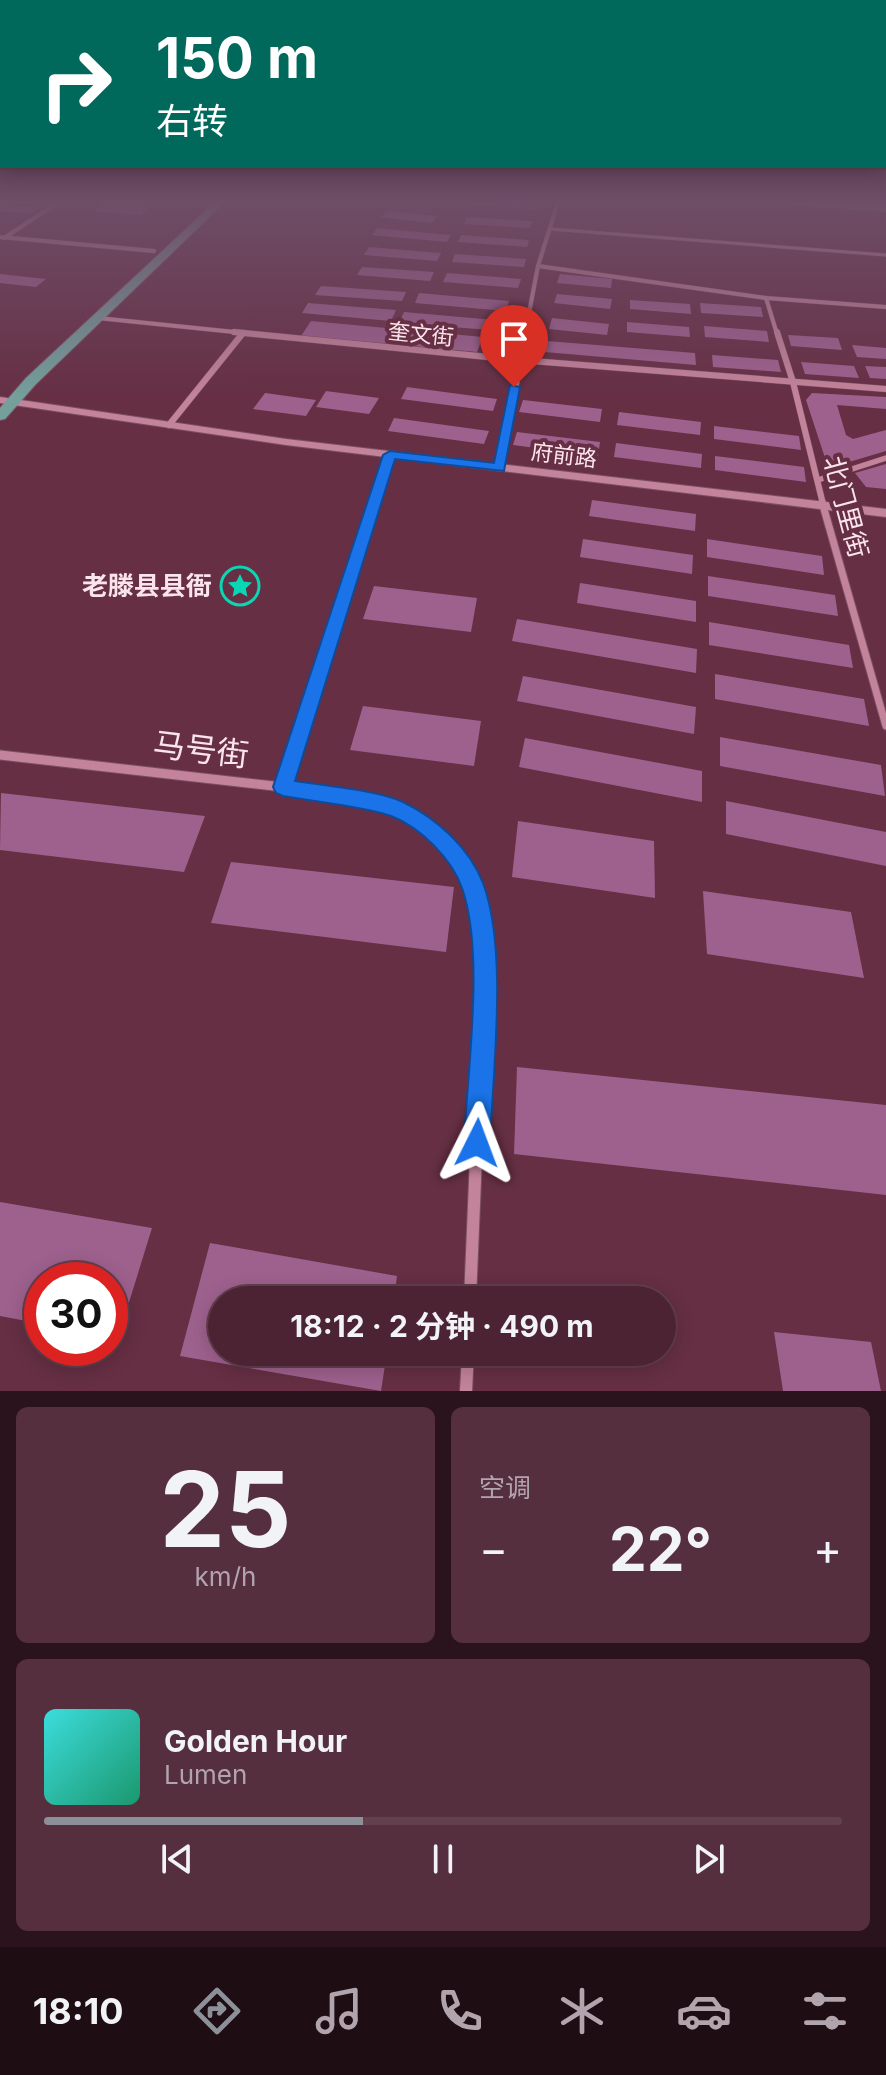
<!DOCTYPE html>
<html lang="zh">
<head>
<meta charset="utf-8">
<style>
	:root { --surface:#4c2333; --page:#562f3f; --text:#f1f3f6; --muted:#b2a4ac; --line:#63404e; --accent:#8c9099 }
	body { margin:0; font-family:Inter,"Noto Sans SC",sans-serif; background:var(--page); color:var(--text); height:100vh; display:flex; flex-direction:column; font-size:30px; white-space:nowrap }
	* { box-sizing:border-box; margin:0 }
	p { font-size:26px; color:var(--muted) }
	.icon { flex:none; width:44px; height:44px; fill:none; stroke:currentColor; stroke-width:2; stroke-linecap:round; stroke-linejoin:round }
	.map { position:relative; height:1391px; overflow:hidden }
	.side { display:flex; flex-direction:column; gap:16px; padding:16px; background:#2a131c; flex:1 }
	.side>* { flex:none }
	.hud { position:absolute; left:0px; top:0px; width:886px; height:168px; box-shadow:0 4px 20px #0003,0 0 0 2px var(--line); background:#00695c; color:#fff; overflow:hidden }
	.speed { position:absolute; left:24px; top:1262px; display:flex; gap:16px; font-size:40px; font-weight:700; text-align:center }
	.speed>* { display:grid; place-content:center; width:104px; height:104px; border-radius:50%; background:var(--surface); box-shadow:0 4px 20px #0003,0 0 0 2px var(--line); line-height:1 }
	.speed .limit { border:12px solid #d22; background:#fff; color:#111 }
	.pin { position:absolute; display:grid; place-items:center; width:68px; height:68px; color:#fff; margin:-82px -34px; border-radius:50% 50% 50% 0; rotate:-45deg; box-shadow:0 0 8px #0007 }
	.pin .icon { rotate:45deg }
	.me { position:absolute; width:88px; margin:-44px; rotate:3deg; stroke-linejoin:round; filter:drop-shadow(0 0 6px #0008) }
	.turn { display:flex; align-items:center; gap:28px; height:168px; padding:0 24px; font-size:36px }
	.turn .icon { width:104px; height:104px; stroke-width:2.5 }
	.turn b { display:block; font-size:56px; line-height:68px }
	.big { font-size:60px; font-weight:700; line-height:1.1 }
	.side .tile { flex:1; display:flex; flex-direction:column; justify-content:center; gap:12px; min-width:0; padding:0 28px; border-radius:12px; background:var(--page) }
	.side .dial { align-items:center; gap:0 }
	.dial b { font-size:104px; line-height:1 }
	.song { display:flex; align-items:center; gap:24px }
	.cover { width:96px; height:96px; border-radius:12px; background:linear-gradient(135deg,hsl(180 70% 55%),hsl(160 70% 35%)) }
	.played { height:8px; border-radius:4px; background:linear-gradient(90deg,var(--accent) 40%,var(--line) 40%) }
	.keys { display:flex; justify-content:space-around; direction:ltr }
	.heat { display:flex; justify-content:space-between; align-items:center; font-size:44px; direction:ltr }
	.side .tiles { flex:1; display:grid; gap:16px; grid-template-columns:1fr 1fr }
	.tile:last-child { grid-column:span 2 }
	.trip { position:absolute; left:208px; top:1286px; width:468px; height:80px; border-radius:40px; background:var(--surface); box-shadow:0 4px 20px #0003,0 0 0 2px var(--line); font-weight:700; line-height:80px; text-align:center }
	.tabs { display:flex; height:128px; justify-content:space-around; align-items:center; background:#1e0e14; color:var(--muted) }
	.tabs .icon { width:56px; height:56px }
	.tabs .on { color:var(--accent) }
	.tabs b { font-size:36px; color:var(--text) }
	.map>svg:first-child { display:block }
</style>
</head>
<body>
<div class="map">
<svg width="886" height="1391" viewBox="0 0 886 1391">
	<rect width="100%" height="100%" fill="#662f44"/>
	<!-- building -->
	<g fill="#9e618e">
		<path d="M 106,202 L 157,202 L 141,215 L 97,212 L 95,210 Z"/>
		<path d="M 435,202 L 504,202 L 538,204 L 536,210 Z"/>
		<path d="M 0,204 L 40,208 L 31,213 L 0,211 Z"/>
		<path d="M 387,211 L 437,216 L 432,223 L 381,217 Z"/>
		<path d="M 467,217 L 532,221 L 530,228 L 464,224 Z"/>
		<path d="M 377,228 L 451,235 L 447,242 L 372,235 Z"/>
		<path d="M 461,235 L 529,240 L 527,247 L 458,242 Z"/>
		<path d="M 369,247 L 441,253 L 437,261 L 364,255 Z"/>
		<path d="M 455,254 L 526,259 L 524,267 L 452,262 Z"/>
		<path d="M 362,267 L 434,272 L 430,281 L 357,275 Z"/>
		<path d="M 447,273 L 521,279 L 518,288 L 443,282 Z"/>
		<path d="M 0,274 L 46,279 L 36,287 L 0,283 Z"/>
		<path d="M 560,274 L 612,279 L 611,288 L 557,283 Z"/>
		<path d="M 321,286 L 406,292 L 402,301 L 315,295 Z"/>
		<path d="M 419,293 L 509,301 L 506,311 L 415,303 Z"/>
		<path d="M 557,294 L 612,299 L 610,309 L 554,303 Z"/>
		<path d="M 630,300 L 690,304 L 691,314 L 630,309 Z"/>
		<path d="M 308,303 L 396,310 L 391,321 L 302,313 Z"/>
		<path d="M 700,303 L 761,307 L 763,317 L 701,313 Z"/>
		<path d="M 404,312 L 506,321 L 503,331 L 399,323 Z"/>
		<path d="M 552,318 L 609,324 L 607,335 L 549,329 Z"/>
		<path d="M 311,321 L 483,337 L 477,352 L 301,336 Z"/>
		<path d="M 627,322 L 689,327 L 690,337 L 627,332 Z"/>
		<path d="M 704,326 L 767,331 L 769,342 L 705,337 Z"/>
		<path d="M 788,335 L 838,338 L 842,350 L 791,346 Z"/>
		<path d="M 535,340 L 695,353 L 696,365 L 533,351 Z"/>
		<path d="M 852,345 L 886,348 L 886,359 L 857,357 Z"/>
		<path d="M 712,355 L 778,360 L 781,372 L 713,367 Z"/>
		<path d="M 801,362 L 854,366 L 859,378 L 805,374 Z"/>
		<path d="M 865,366 L 886,367 L 886,379 L 870,378 Z"/>
		<path d="M 407,387 L 497,399 L 493,411 L 401,399 Z"/>
		<path d="M 326,391 L 379,398 L 369,414 L 316,407 Z"/>
		<path d="M 265,393 L 316,400 L 306,416 L 253,409 Z"/>
		<path d="M 812,393 L 886,397 L 886,409 L 837,405 L 846,435 L 853,439 L 886,430 L 886,451 L 839,465 L 826,461 L 806,400 Z"/>
		<path d="M 523,400 L 602,409 L 600,422 L 519,412 Z"/>
		<path d="M 619,412 L 701,422 L 700,435 L 617,425 Z"/>
		<path d="M 394,418 L 489,431 L 484,444 L 388,431 Z"/>
		<path d="M 714,426 L 799,436 L 801,450 L 714,439 Z"/>
		<path d="M 517,432 L 600,442 L 598,456 L 513,445 Z"/>
		<path d="M 616,443 L 702,454 L 701,468 L 614,457 Z"/>
		<path d="M 715,456 L 804,467 L 806,482 L 715,470 Z"/>
		<path d="M 886,464 L 886,489 L 866,487 L 855,473 Z"/>
		<path d="M 592,500 L 696,514 L 695,531 L 589,516 Z"/>
		<path d="M 583,539 L 693,555 L 692,574 L 580,557 Z"/>
		<path d="M 707,539 L 822,556 L 824,575 L 707,557 Z"/>
		<path d="M 708,576 L 835,595 L 838,616 L 708,596 Z"/>
		<path d="M 580,583 L 696,601 L 696,622 L 577,603 Z"/>
		<path d="M 374,586 L 477,598 L 471,632 L 363,619 Z"/>
		<path d="M 517,619 L 697,649 L 696,673 L 512,641 Z"/>
		<path d="M 709,622 L 849,645 L 853,668 L 709,645 Z"/>
		<path d="M 715,674 L 864,699 L 869,726 L 715,699 Z"/>
		<path d="M 523,676 L 696,707 L 694,734 L 517,701 Z"/>
		<path d="M 363,706 L 481,721 L 474,766 L 350,750 Z"/>
		<path d="M 720,737 L 881,765 L 885,796 L 720,766 Z"/>
		<path d="M 525,738 L 702,771 L 702,802 L 519,767 Z"/>
		<path d="M 1,793 L 205,816 L 184,872 L 0,850 Z"/>
		<path d="M 726,801 L 886,832 L 886,866 L 726,834 Z"/>
		<path d="M 518,821 L 654,841 L 655,898 L 512,877 Z"/>
		<path d="M 231,862 L 454,887 L 446,952 L 211,923 Z"/>
		<path d="M 703,891 L 851,912 L 864,978 L 707,954 Z"/>
		<path d="M 517,1067 L 886,1105 L 886,1195 L 514,1154 Z"/>
		<path d="M 0,1202 L 152,1228 L 118,1338 L 110,1337 L 110,1280 L 42,1280 L 42,1324 L 0,1316 Z"/>
		<path d="M 210,1243 L 397,1276 L 394,1300 L 222,1300 L 222,1352 L 387,1352 L 381,1391 L 180,1356 Z"/>
		<path d="M 774,1332 L 871,1342 L 881,1391 L 783,1391 Z"/>
	</g>
	<g fill="none" stroke-linecap="round" stroke-linejoin="round">
		<defs>
			<path id="service" d="M 550,229 L 886,255"/>
			<path id="pedestrian" d="M 818,480 L 886,458"/>
			<g id="minor-far4">
				<path d="M 0,237 L 154,251"/>
				<path d="M 4,238 L 59,202"/>
				<path d="M 538,266 L 766,298 L 886,307"/>
				<path d="M 766,298 L 777,334"/>
				<path d="M 98,318 L 254,334"/>
				<path d="M 525,334 L 538,266 L 558,202"/>
			</g>
			<g id="minor-far3">
				<path d="M 234,332 L 519,360 L 886,389"/>
				<path d="M 777,332 L 793,382 L 823,504"/>
				<path d="M 169,425 L 243,333"/>
				<path d="M 500,468 L 526,332"/>
				<path d="M 374,504 L 390,455"/>
			</g>
			<g id="minor-far2">
				<path d="M 822,502 L 886,726"/>
				<path d="M 303,726 L 375,502"/>
			</g>
			<g id="minor-far1">
				<path d="M 0,755 L 283,787 L 395,808 L 429,828 L 454,854 L 473,885 L 485,955 L 482,1015"/>
				<path d="M 283,787 L 303,724"/>
			</g>
			<g id="minor">
				<path d="M 470,1300 L 482,1013"/>
				<path d="M 466,1391 L 468,1352"/>
			</g>
			<path id="secondary" d="M 0,397 L 286,439 L 886,509 L 886,517 L 286,445 L 0,403 Z"/>
			<g id="primary">
				<path d="M 215,202 L 225,202 L 36,384 L 5,419 L 0,420 L 0,408 L 26,378 Z"/>
				<path d="M 784,202 L 886,205 L 886,211 L 789,205 Z"/>
			</g>
		</defs>
		<!-- service casing -->
		<use href="#service" stroke="#7a4f61" stroke-width="4"/>
		<!-- pedestrian casing -->
		<use href="#pedestrian" stroke="#7a4f61" stroke-width="6"/>
		<!-- minor-far4 casing -->
		<use href="#minor-far4" stroke="#7a4f61" stroke-width="5"/>
		<!-- minor-far3 casing -->
		<use href="#minor-far3" stroke="#7a4f61" stroke-width="7"/>
		<!-- minor-far2 casing -->
		<use href="#minor-far2" stroke="#7a4f61" stroke-width="9"/>
		<!-- minor-far1 casing -->
		<use href="#minor-far1" stroke="#7a4f61" stroke-width="11"/>
		<!-- minor casing -->
		<use href="#minor" stroke="#7a4f61" stroke-width="14"/>
		<!-- secondary casing -->
		<use href="#secondary" stroke="#7a4f61" stroke-width="2"/>
		<!-- primary casing -->
		<use href="#primary" stroke="#7a4f61" stroke-width="2"/>
		<!-- service -->
		<use href="#service" stroke="#c3839a" stroke-width="3"/>
		<!-- pedestrian -->
		<use href="#pedestrian" stroke="#c3839a" stroke-width="5"/>
		<!-- minor-far4 -->
		<use href="#minor-far4" stroke="#c3839a" stroke-width="4"/>
		<!-- minor-far3 -->
		<use href="#minor-far3" stroke="#c3839a" stroke-width="6"/>
		<!-- minor-far2 -->
		<use href="#minor-far2" stroke="#c3839a" stroke-width="7"/>
		<!-- minor-far1 -->
		<use href="#minor-far1" stroke="#c3839a" stroke-width="9"/>
		<!-- minor -->
		<use href="#minor" stroke="#c3839a" stroke-width="12"/>
		<!-- secondary -->
		<use href="#secondary" fill="#c3839a" fill-rule="evenodd"/>
		<!-- primary -->
		<use href="#primary" fill="#749f9b" fill-rule="evenodd"/>
	</g>
	<!-- sky -->
	<linearGradient id="sky" x2="0" y2="1"><stop stop-color="#381a25"/><stop offset="0.51" stop-color="#6e4d67"/><stop offset="1" stop-color="#6e4d67" stop-opacity="0"/></linearGradient>
	<rect width="886" height="396" fill="url(#sky)"/>
	<!-- route -->
	<path fill="#1a73e8" stroke="#114b97" stroke-width="2" d="M 510,385 L 520,387 L 504,471 L 395,459 L 295,781 C 325,786 378,790 403,802 C 436,818 469,847 483,883 C 508,950 493,1070 490,1143 L 487,1153 L 477,1157 L 467,1153 L 464,1143 C 467,1073 485,953 462,888 C 452,859 420,827 391,816 C 362,806 315,802 283,796 L 276,793 L 273,787 L 383,455 L 390,451 L 494,463 Z"/>
	<!-- icons -->
	<defs>
		<symbol id="sight-ring" viewBox="-11 -11 22 22"><circle r="9.5" fill="#662f44" stroke="#0ad5b5" stroke-width="1.5"/><path d="M0-6L1.8-2.2L6-1.7L2.9 1.2L3.7 5.4L0 3.3L-3.7 5.4L-2.9 1.2L-6-1.7L-1.8-2.2Z" fill="#0ad5b5"/></symbol>
	</defs>
	<g fill-rule="evenodd">
		<use href="#sight-ring" x="218" y="564" width="44" height="44"/>
	</g>
	<g text-anchor="middle" stroke-width="8" stroke-linejoin="round" paint-order="stroke">
		<!-- far-street labels -->
		<g font-size="22" fill="#fbe5ec" stroke="#662f44">
			<text transform="translate(421 334) rotate(6)" y="8">奎文街</text>
			<text transform="translate(564 455) rotate(7)" y="8">府前路</text>
		</g>
		<!-- street labels -->
		<g font-size="26" fill="#fbe5ec" stroke="#662f44">
			<text transform="translate(846 507) rotate(75)" y="9">北门里街</text>
		</g>
		<!-- poi labels -->
		<g font-size="26" font-weight="bold" fill="#fbe5ec" stroke="#662f44" text-anchor="end">
			<text x="212" y="595">老滕县县衙</text>
		</g>
		<!-- near-street labels -->
		<g font-size="32" fill="#fbe5ec" stroke="#662f44">
			<text transform="translate(201 750) rotate(7)" y="11">马号街</text>
		</g>
	</g>
</svg>
<div class="speed"><div class="limit">30</div></div>
<div class="pin" style="left:514px;top:387px;background:#d93025"><svg class="icon" aria-label="arrive" viewBox="0 0 24 24"><path d="M6 21V4h12l-3 4 3 4H6"/></svg></div>
<svg class="me" style="left:477px;top:1143px" viewBox="-20 -20 40 40"><path d="M0-17L14 15 0 8-14 15z" fill="#1a73e8" stroke="#fff" stroke-width="4"/></svg>
<div class="trip">18:12 · 2 分钟 · 490 m</div>
<div class="hud">
<div class="turn"><svg class="icon" aria-label="right" viewBox="0 0 24 24"><path d="M7 20v-9h11M14 6l5 5-5 5"/></svg><div><b>150 m</b>右转</div></div>
</div>
</div>
<section class="side">
<div class="tiles">
<div class="tile dial"><b>25</b><p>km/h</p></div>
<div class="tile"><p>空调</p>
<div class="heat"><a>−</a><b class="big">22°</b><a>+</a></div>
</div>
<div class="tile">
<div class="song"><i class="cover"></i><div><b>Golden Hour</b><p>Lumen</p></div></div>
<div class="played"></div>
<div class="keys"><svg class="icon" aria-label="previous" viewBox="0 0 24 24"><path d="M18 5L8 12l10 7zM5 5v14"/></svg><svg class="icon" aria-label="pause" viewBox="0 0 24 24"><path d="M8 5v14M16 5v14"/></svg><svg class="icon" aria-label="next" viewBox="0 0 24 24"><path d="M6 5l10 7-10 7zM19 5v14"/></svg></div>
</div>
</div>
</section>
<nav class="tabs">
<b>18:10</b>
<svg class="icon on" aria-label="directions" viewBox="0 0 24 24"><path d="M12 3l9 9-9 9-9-9zM9 14v-3h6M13 9l2 2-2 2"/></svg>
<svg class="icon" aria-label="music" viewBox="0 0 24 24"><path d="M9 18V5l10-2v13"/><circle cx="6" cy="18" r="3"/><circle cx="16" cy="16" r="3"/></svg>
<svg class="icon" aria-label="phone" viewBox="0 0 24 24"><path d="M5 4h4l2 5-3 2q2 4 5 5l2-3 5 2v4C11 20 4 13 5 4z"/></svg>
<svg class="icon" aria-label="climate" viewBox="0 0 24 24"><path d="M12 3v18M4 7l16 10M4 17L20 7"/></svg>
<svg class="icon" aria-label="car" viewBox="0 0 24 24"><path d="M5 17H2v-5l4-1 3-4h7l3 4 3 1v5h-3M9 17h6M6 11h13"/><circle cx="7" cy="17" r="2"/><circle cx="17" cy="17" r="2"/></svg>
<svg class="icon" aria-label="filters" viewBox="0 0 24 24"><path d="M4 7h16M4 17h16"/><circle cx="9" cy="7" r="2"/><circle cx="15" cy="17" r="2"/></svg>
</nav>
</body>
</html>
